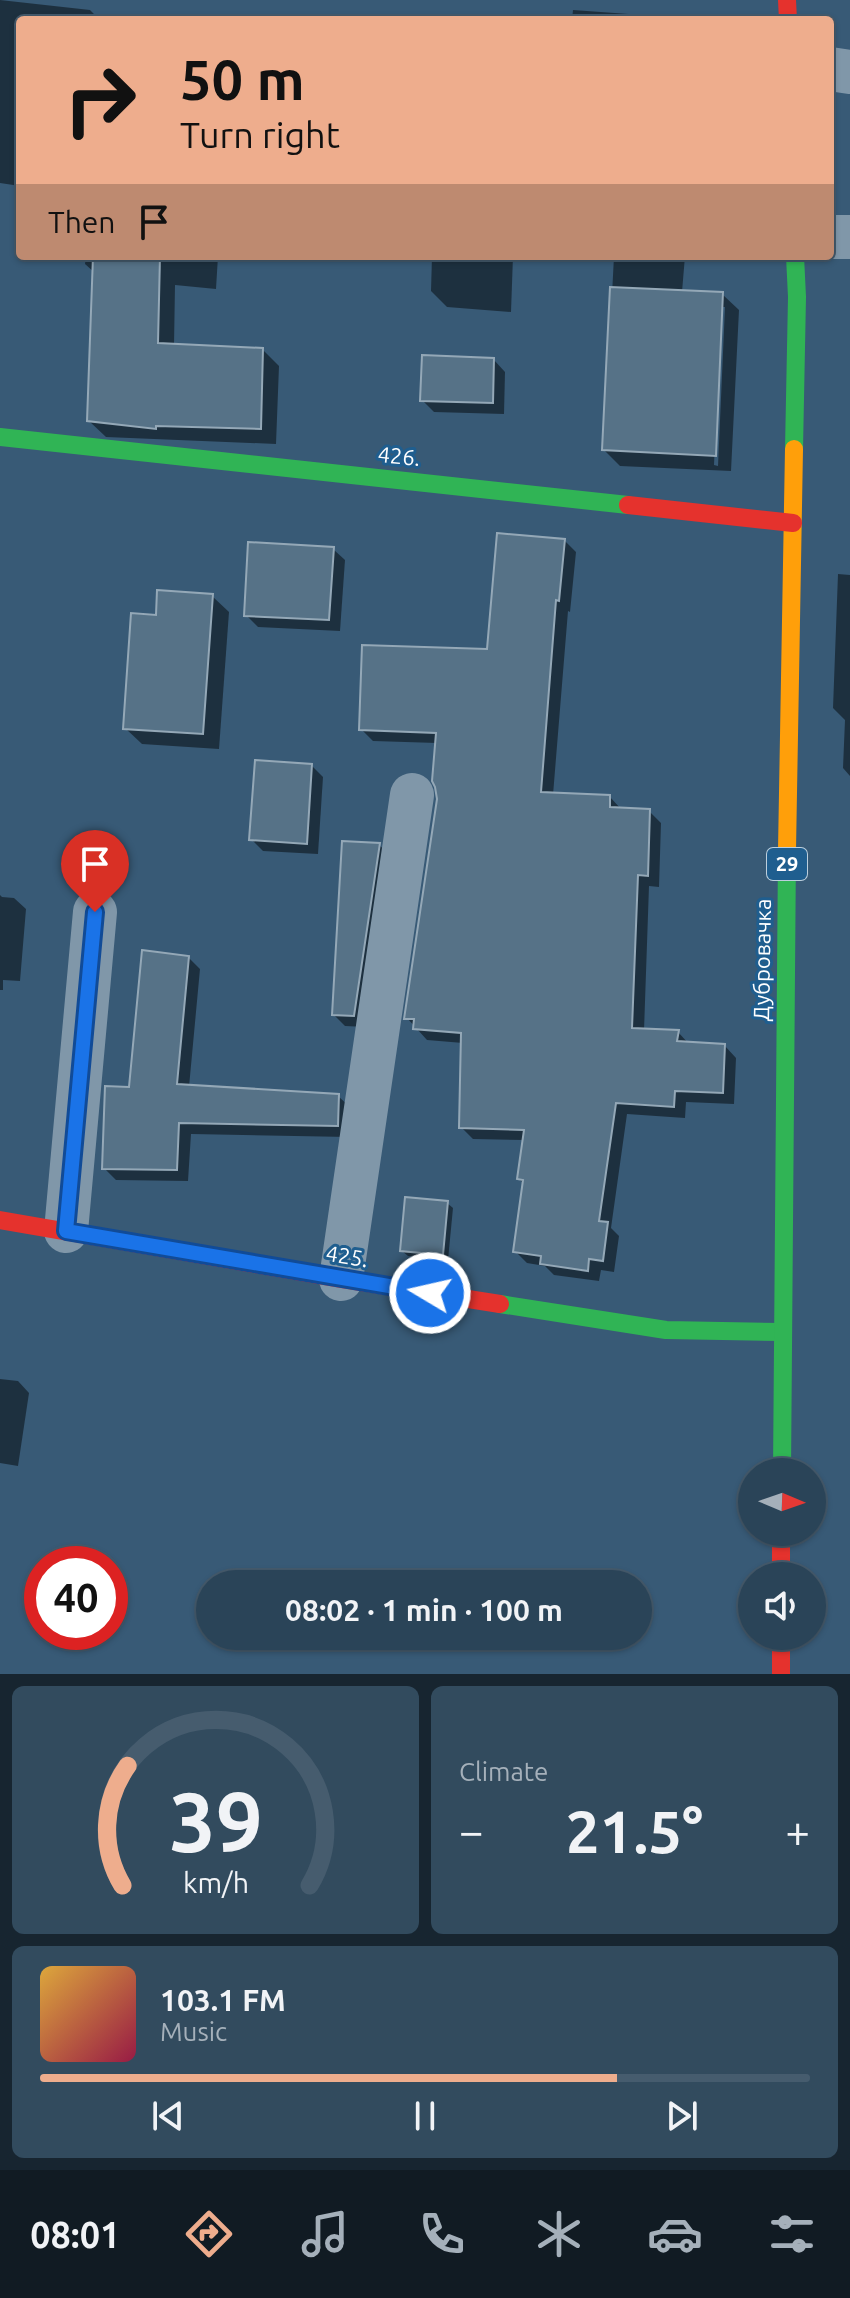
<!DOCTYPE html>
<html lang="en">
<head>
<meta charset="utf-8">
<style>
	:root { --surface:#2a4458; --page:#324b5e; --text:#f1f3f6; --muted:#a5b0ba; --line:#465c6e; --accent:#eead8d }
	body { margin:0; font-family:Ubuntu,sans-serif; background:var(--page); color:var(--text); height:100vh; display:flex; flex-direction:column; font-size:30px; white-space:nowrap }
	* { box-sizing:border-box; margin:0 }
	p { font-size:26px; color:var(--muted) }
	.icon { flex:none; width:44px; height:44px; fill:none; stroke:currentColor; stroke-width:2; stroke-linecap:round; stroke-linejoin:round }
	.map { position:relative; height:1674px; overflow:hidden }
	.side { display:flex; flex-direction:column; gap:12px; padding:12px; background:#172530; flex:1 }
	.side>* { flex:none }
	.guide { position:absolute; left:16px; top:16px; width:818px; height:244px; border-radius:8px; box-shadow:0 2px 6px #0004,0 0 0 2px var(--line); background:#eead8d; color:#111; overflow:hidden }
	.needle { width:52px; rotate:92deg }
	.controls { position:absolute; left:738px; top:1458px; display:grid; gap:16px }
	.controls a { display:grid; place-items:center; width:88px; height:88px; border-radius:50%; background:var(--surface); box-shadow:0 2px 6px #0004,0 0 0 2px var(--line); font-size:40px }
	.speed { position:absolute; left:24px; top:1546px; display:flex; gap:16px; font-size:40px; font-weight:700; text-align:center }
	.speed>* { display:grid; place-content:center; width:104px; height:104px; border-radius:50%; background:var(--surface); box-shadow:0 2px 6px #0004,0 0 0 2px var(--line); line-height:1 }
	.speed .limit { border:12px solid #d22; background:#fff; color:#111 }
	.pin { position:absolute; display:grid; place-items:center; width:68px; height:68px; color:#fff; margin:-82px -34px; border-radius:50% 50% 50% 0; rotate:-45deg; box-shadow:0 0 8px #0007 }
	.pin .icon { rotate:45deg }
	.me { position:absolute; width:88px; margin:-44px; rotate:279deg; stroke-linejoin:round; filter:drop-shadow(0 0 6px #0008) }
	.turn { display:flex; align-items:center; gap:28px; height:168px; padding:0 32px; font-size:36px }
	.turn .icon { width:104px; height:104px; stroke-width:2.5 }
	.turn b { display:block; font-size:56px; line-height:68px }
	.then { display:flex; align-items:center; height:76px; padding:0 32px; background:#0003; gap:16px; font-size:30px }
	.big { font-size:60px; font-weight:600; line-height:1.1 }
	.side .widget { flex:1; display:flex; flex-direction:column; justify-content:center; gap:12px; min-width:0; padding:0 28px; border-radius:12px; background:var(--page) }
	.side .dial { align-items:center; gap:0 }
	.dial svg { height:208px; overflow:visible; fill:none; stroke:var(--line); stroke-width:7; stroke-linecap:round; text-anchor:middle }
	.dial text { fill:var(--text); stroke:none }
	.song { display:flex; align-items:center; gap:24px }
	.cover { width:96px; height:96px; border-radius:12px; background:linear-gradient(135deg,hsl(40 70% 55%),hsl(340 70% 35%)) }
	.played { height:8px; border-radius:4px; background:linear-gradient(90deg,var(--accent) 75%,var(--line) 75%) }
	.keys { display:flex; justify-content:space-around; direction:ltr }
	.heat { display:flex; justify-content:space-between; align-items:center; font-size:44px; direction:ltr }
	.side .tiles { flex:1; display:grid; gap:12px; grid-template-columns:1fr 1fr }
	.widget:last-child { grid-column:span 2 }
	.trip { position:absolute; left:196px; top:1570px; width:456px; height:80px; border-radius:40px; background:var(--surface); box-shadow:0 2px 6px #0004,0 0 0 2px var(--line); font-weight:600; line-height:80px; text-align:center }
	.menu { display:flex; height:128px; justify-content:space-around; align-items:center; background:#111b23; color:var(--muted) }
	.menu .icon { width:56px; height:56px }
	.menu .selected { color:var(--accent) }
	.menu b { font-size:36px; color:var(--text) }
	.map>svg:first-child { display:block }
</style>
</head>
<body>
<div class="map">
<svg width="850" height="1674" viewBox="0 0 850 1674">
	<rect width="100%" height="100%" fill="#385a76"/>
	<!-- shadow -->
	<g fill="#0007" fill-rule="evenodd">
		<path d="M 0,0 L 90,10 L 100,20 L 20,20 L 20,186 L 0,183 Z"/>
		<path d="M 573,10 L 684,18 L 686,20 L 572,20 Z"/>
		<path d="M 86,256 L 218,256 L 216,289 L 175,285 L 174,346 L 263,350 L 279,366 L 276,444 L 106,437 L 89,421 L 95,273 L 85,264 Z"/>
		<path d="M 432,256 L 513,256 L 511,312 L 447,307 L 431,291 Z"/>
		<path d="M 614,256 L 685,256 L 682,292 L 722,294 L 739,310 L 731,471 L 620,466 L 604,450 ZM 721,307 L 725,307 L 718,466 L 714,465 Z"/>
		<path d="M 494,360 L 505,372 L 504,414 L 434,412 L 422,400 Z"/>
		<path d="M 564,540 L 576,552 L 570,612 L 568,611 L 553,795 L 610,797 L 621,809 L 649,811 L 661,823 L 659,887 L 649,886 L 644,1031 L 678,1032 L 689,1044 L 725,1046 L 736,1058 L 734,1104 L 686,1102 L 685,1118 L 627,1114 L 611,1228 L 619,1236 L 614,1272 L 601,1270 L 599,1281 L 554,1275 L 545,1266 L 527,1263 L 515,1251 L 524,1184 L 519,1179 L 524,1140 L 473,1139 L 461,1127 L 463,1043 L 427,1040 L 407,1018 L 439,799 L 437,743 L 373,741 L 361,729 L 489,651 Z"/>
		<path d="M 333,549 L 345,560 L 340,631 L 258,627 L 246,615 Z"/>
		<path d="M 838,574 L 850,575 L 850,776 L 843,768 L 845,720 L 833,708 Z"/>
		<path d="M 212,596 L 229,612 L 219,749 L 142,744 L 125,728 L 157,617 Z"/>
		<path d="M 311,765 L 323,777 L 318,854 L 263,851 L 251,839 Z"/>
		<path d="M 379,845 L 391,856 L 366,1027 L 345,1026 L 334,1015 Z"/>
		<path d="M 0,895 L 2,897 L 14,898 L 26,909 L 20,981 L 3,980 L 3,990 L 0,990 Z"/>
		<path d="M 188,957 L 200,969 L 189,1087 L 338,1096 L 350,1107 L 349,1137 L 191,1134 L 188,1181 L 116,1180 L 104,1168 L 131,1089 Z"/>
		<path d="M 447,1203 L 453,1208 L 448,1260 L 408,1256 L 402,1251 Z"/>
		<path d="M 0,1379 L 18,1381 L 29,1393 L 18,1466 L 0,1463 Z"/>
	</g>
	<!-- building -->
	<g fill="#567287" stroke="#94a8b7" stroke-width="2">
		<path d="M 93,256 L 160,256 L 158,343 L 263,348 L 261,429 L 156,426 L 156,429 L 87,421 Z"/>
		<path d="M 610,287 L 723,292 L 716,456 L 602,450 Z"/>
		<path d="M 422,355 L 494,358 L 493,403 L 420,401 Z"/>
		<path d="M 497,533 L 565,539 L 559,601 L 556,600 L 541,792 L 610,795 L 610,807 L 650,809 L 648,876 L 638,875 L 632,1028 L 679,1030 L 677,1041 L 725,1044 L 723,1093 L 675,1091 L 674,1107 L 616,1103 L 599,1221 L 608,1222 L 603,1261 L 589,1259 L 588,1271 L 540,1264 L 541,1256 L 513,1252 L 523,1180 L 517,1179 L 524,1130 L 459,1128 L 461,1033 L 413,1029 L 414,1019 L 404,1019 L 437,799 L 435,787 L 432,781 L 436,733 L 359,730 L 362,645 L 487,649 Z"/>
		<path d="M 248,542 L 334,547 L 329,620 L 244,616 Z"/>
		<path d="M 157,590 L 213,594 L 203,734 L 123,729 L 131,613 L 156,615 Z"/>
		<path d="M 255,760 L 312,764 L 307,844 L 249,840 Z"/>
		<path d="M 342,841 L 380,843 L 354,1016 L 332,1015 Z"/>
		<path d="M 142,950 L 189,956 L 177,1084 L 339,1094 L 338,1126 L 179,1123 L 177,1170 L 102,1169 L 105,1086 L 129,1087 Z"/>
		<path d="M 405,1197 L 448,1201 L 443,1255 L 400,1251 Z"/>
	</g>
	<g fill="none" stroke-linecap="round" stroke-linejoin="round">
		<!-- street -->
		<g stroke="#8097a9" stroke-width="44">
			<path d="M 830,69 L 850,72"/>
			<path d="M 830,237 L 850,237"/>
			<path d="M 66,1231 L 95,912"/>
			<path d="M 341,1279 L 412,795"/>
		</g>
		<!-- fast -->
		<g stroke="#30b455" stroke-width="18">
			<path d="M 0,437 L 628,505"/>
			<path d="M 794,449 L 797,297 L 795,256"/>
			<path d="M 500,1304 L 666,1330 L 782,1332"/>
			<path d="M 782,1472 L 787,850"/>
		</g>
		<!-- slow -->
		<path stroke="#ff9f0a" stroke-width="18" d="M 787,850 L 794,449"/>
		<!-- jam -->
		<g stroke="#e5322d" stroke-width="18">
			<path d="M 787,0 L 788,20"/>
			<path d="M 628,505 L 793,523"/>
			<path d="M 0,1220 L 341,1279 L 500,1304"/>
			<path d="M 781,1532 L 781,1576"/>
			<path d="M 781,1636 L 781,1674"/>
		</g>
	</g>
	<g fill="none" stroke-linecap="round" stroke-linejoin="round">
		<defs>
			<path id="route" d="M 95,912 L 66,1231 L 430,1293"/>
		</defs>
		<!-- route casing -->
		<use href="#route" stroke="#114b97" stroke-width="20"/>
		<!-- route -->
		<use href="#route" stroke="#1a73e8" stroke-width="14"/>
	</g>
	<g text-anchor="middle" stroke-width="6" stroke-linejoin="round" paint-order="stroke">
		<!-- shield labels -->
		<rect fill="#1f5e8f" stroke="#bccfdd" stroke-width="2" x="767" y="848" width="40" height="32" rx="6"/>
		<g font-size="20" font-weight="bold" fill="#fff">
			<text x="787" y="871">29</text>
		</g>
		<!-- street labels -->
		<g font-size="22" fill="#fff" stroke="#1f5e8f">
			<text transform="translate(399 456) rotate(6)" y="8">426.</text>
			<text transform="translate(762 960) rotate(-89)" y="8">Дубровачка</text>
			<text transform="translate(347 1256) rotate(9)" y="8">425.</text>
		</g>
	</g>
</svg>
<div class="controls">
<a><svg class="needle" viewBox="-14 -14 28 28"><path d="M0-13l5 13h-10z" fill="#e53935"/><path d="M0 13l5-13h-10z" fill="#a5b0ba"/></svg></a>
<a><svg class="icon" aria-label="sound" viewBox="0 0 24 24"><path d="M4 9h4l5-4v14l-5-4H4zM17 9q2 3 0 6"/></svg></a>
</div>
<div class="speed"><div class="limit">40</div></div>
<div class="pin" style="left:95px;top:912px;background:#d93025"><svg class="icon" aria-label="arrive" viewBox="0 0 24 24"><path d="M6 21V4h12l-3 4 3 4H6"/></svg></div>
<svg class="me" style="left:430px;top:1293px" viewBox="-20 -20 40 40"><circle r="17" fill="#1a73e8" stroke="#fff" stroke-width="3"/><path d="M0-11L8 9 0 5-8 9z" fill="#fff"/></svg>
<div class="trip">08:02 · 1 min · 100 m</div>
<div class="guide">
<div class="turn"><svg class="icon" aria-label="right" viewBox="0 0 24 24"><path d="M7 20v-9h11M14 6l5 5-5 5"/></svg><div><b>50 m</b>Turn right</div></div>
<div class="then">Then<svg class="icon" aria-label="arrive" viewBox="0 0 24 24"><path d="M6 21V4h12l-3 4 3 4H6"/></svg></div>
</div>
</div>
<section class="side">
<div class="tiles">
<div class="widget dial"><svg viewBox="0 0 100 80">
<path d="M14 69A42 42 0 1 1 86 69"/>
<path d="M14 69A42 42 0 0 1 16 23" stroke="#eead8d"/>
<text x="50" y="56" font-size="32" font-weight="700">39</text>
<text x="50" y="72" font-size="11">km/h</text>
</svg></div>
<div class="widget"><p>Climate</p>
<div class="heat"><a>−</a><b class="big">21.5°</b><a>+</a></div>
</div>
<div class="widget">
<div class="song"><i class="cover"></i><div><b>103.1 FM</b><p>Music</p></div></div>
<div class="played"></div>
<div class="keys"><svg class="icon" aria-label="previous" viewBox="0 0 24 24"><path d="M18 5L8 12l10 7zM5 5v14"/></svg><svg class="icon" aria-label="pause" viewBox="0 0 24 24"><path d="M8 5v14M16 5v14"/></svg><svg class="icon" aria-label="next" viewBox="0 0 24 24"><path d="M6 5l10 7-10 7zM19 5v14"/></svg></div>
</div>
</div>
</section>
<nav class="menu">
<b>08:01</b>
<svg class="icon selected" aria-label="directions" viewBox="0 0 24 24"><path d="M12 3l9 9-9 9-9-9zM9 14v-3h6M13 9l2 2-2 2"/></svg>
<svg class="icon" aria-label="music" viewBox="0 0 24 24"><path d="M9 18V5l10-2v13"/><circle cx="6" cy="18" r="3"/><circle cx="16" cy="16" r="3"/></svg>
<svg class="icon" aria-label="phone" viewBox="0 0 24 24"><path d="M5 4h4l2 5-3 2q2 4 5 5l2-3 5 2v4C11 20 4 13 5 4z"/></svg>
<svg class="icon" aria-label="climate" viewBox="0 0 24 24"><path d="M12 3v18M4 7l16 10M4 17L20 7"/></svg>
<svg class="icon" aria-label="car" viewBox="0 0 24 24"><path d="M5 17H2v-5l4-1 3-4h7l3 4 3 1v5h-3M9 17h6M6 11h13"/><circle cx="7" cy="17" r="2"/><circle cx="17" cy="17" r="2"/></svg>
<svg class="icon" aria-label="filters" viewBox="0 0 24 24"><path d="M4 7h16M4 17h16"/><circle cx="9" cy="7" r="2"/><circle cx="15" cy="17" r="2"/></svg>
</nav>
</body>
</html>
